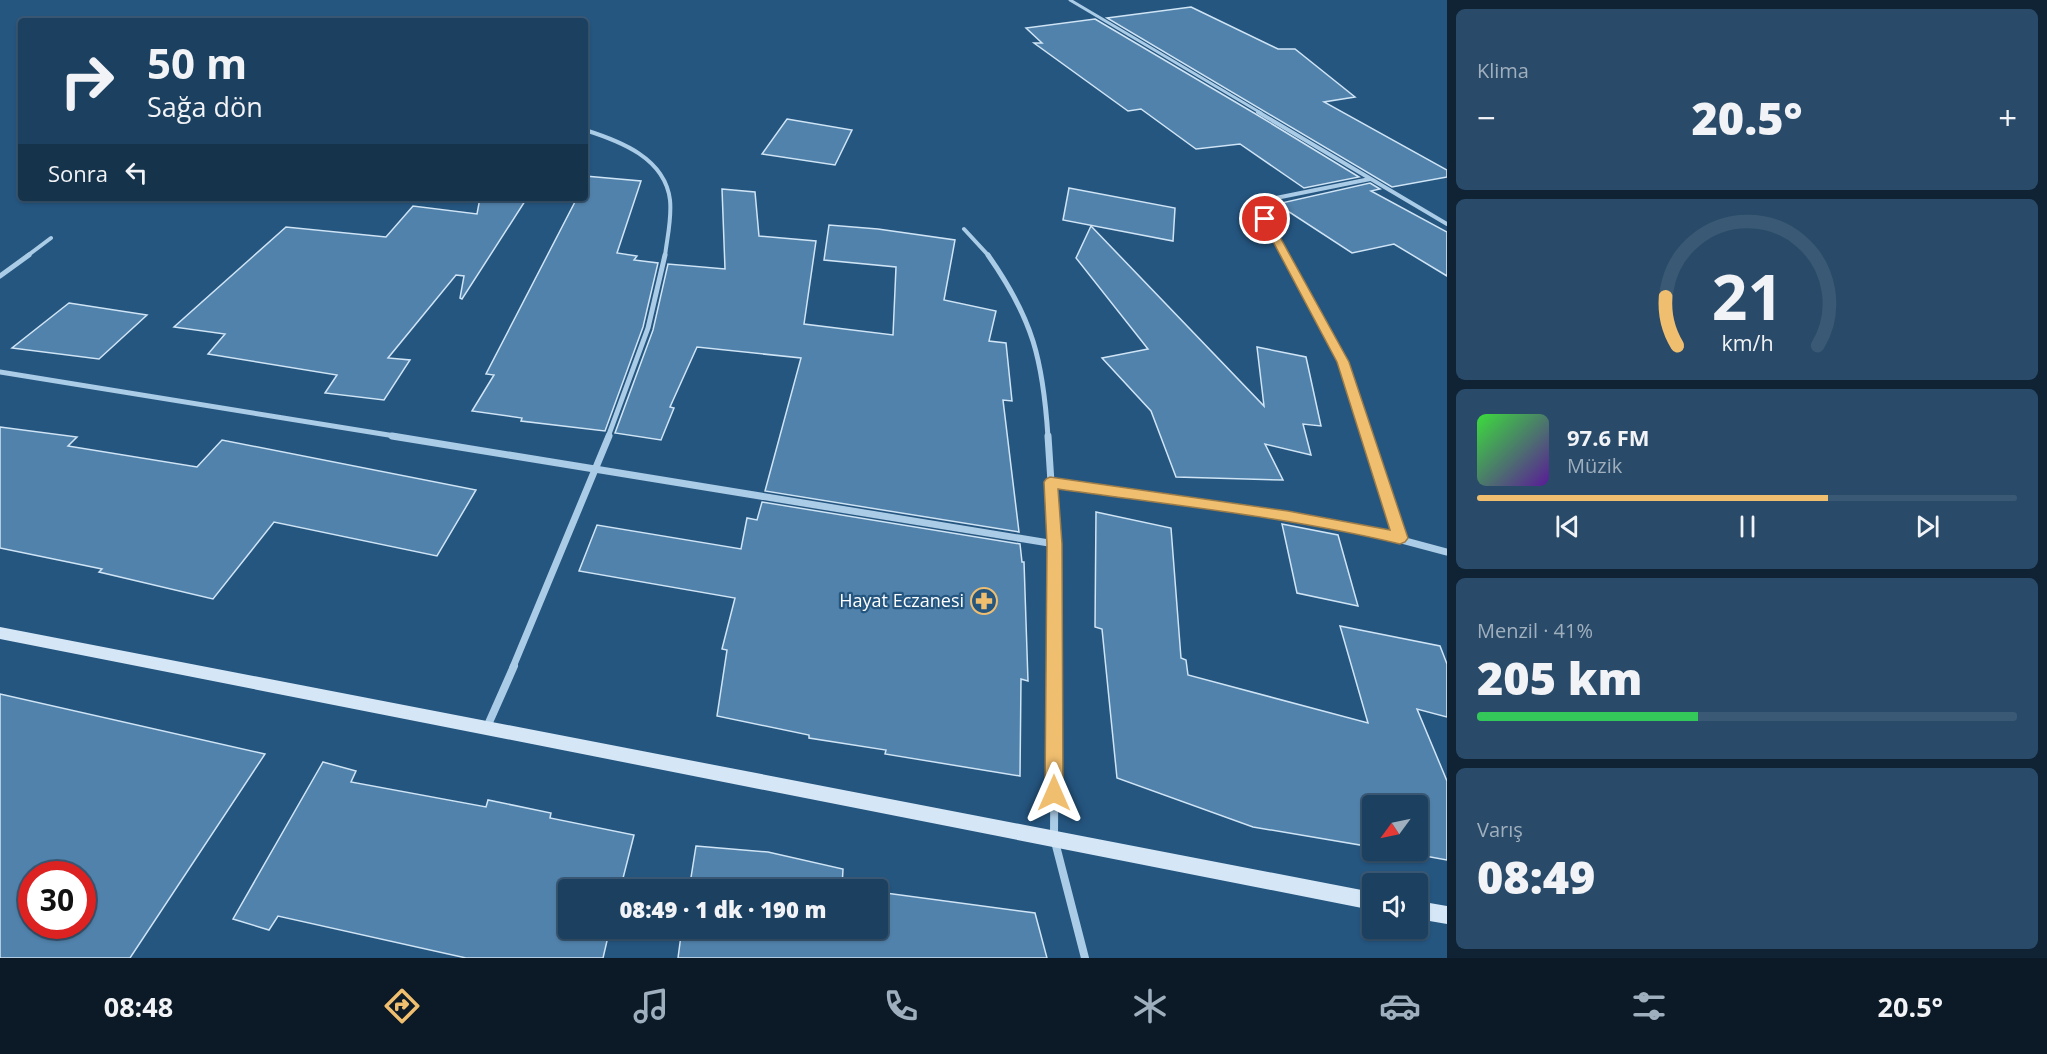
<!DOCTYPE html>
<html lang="tr">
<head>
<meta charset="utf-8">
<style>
	:root { --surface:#1c4060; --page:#294b69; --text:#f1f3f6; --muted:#a0afbd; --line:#3a5975; --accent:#f0be6f }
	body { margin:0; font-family:"Open Sans",sans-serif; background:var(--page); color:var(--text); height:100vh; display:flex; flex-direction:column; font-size:22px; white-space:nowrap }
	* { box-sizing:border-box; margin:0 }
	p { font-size:20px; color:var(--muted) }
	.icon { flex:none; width:33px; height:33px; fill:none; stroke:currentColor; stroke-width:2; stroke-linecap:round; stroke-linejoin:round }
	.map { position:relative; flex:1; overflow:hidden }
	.panel { display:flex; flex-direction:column; gap:9px; padding:9px; background:#0f2335; width:600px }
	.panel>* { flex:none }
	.guide { position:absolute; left:18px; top:18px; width:570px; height:183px; border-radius:6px; box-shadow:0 2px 4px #0004,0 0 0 2px var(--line); background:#1c4060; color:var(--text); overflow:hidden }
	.needle { width:39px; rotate:237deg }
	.tools { position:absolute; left:1362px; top:795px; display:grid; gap:12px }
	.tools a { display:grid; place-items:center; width:66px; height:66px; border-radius:6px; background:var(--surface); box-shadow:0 2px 4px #0004,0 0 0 2px var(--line); font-size:30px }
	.speed { position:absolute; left:18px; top:861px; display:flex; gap:12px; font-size:30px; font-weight:700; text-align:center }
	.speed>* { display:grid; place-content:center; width:78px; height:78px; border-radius:50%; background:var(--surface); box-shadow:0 2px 4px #0004,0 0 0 2px var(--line); line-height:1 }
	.speed .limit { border:9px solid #d22; background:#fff; color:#111 }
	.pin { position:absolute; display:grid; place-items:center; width:51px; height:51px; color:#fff; margin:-26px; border:3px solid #fff; border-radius:50%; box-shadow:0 2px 6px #0007 }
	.me { position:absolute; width:66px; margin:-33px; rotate:0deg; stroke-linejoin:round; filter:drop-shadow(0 0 4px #0008) }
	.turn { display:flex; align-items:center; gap:21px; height:126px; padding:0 30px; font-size:27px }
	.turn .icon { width:78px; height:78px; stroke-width:2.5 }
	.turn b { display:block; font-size:42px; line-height:51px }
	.then { display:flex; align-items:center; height:57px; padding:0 30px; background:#0003; gap:12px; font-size:22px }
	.big { font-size:45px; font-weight:800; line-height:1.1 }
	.panel .tile { flex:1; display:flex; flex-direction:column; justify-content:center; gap:9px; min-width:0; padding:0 21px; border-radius:9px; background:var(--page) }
	.panel .dial { align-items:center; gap:0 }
	.dial svg { height:156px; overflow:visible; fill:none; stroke:var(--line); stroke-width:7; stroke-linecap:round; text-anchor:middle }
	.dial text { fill:var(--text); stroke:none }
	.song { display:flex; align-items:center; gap:18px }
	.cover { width:72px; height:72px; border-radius:9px; background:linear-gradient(135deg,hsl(120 70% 55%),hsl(270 70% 35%)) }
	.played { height:6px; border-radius:3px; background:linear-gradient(90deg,var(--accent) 65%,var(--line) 65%) }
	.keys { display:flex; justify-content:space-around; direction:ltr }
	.heat { display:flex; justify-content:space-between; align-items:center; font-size:33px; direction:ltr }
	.charge { height:9px; border-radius:4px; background:linear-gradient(90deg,#34c759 41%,var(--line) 0) }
	.trip { position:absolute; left:558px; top:879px; width:330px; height:60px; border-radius:6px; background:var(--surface); box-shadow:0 2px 4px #0004,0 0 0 2px var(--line); font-weight:800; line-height:60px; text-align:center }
	.dock { display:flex; height:96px; justify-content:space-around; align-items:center; background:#0b1a26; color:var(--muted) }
	.dock .icon { width:42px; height:42px }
	.dock .selected { color:var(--accent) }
	.dock b { font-size:27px; color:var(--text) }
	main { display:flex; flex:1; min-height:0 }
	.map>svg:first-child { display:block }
</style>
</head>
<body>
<main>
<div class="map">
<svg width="1447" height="958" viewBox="0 0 1447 958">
	<rect width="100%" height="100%" fill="#255680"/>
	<!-- building -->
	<g fill="#5182ab" stroke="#cfe4f5" stroke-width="1.5" fill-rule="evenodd">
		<path d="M 1191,7 L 1278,49 L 1295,49 L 1355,97 L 1324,102 L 1447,170 L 1447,177 L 1392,187 L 1107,18 Z"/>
		<path d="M 1095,19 L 1254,113 L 1359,177 L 1304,188 L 1240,144 L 1196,149 L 1141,109 L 1128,111 L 1034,43 L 1042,43 L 1026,28 Z"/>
		<path d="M 787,119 L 852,130 L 835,165 L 762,154 Z"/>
		<path d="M 585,176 L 641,181 L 617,253 L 637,256 L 634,260 L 658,263 L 643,327 L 605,431 L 521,421 L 522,418 L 472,411 L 494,375 L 486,374 L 577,198 L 585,198 Z"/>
		<path d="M 1370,183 L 1380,189 L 1371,191 L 1447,232 L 1447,276 L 1394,244 L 1352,253 L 1277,204 Z"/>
		<path d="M 1069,188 L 1175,208 L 1173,241 L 1063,220 Z"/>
		<path d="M 722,189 L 755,192 L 759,236 L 816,241 L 804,324 L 893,335 L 896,267 L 824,260 L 829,225 L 878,229 L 955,240 L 944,300 L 996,311 L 989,341 L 1006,343 L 1012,401 L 1003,400 L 1019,532 L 765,491 L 801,358 L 697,347 L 670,407 L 674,408 L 661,440 L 615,433 L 653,330 L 668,264 L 725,269 Z"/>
		<path d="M 480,198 L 527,198 L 462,299 L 460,298 L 464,276 L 456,275 L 388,358 L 410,360 L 384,400 L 325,393 L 337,375 L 208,354 L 225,334 L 174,327 L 286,227 L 386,237 L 413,206 L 477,214 Z"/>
		<path d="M 1091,226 L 1264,406 L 1257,347 L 1306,357 L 1321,426 L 1303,424 L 1311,455 L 1265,444 L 1283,480 L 1176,477 L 1151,411 L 1102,358 L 1148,349 L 1076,258 Z"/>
		<path d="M 69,303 L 147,315 L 99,359 L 12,348 Z"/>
		<path d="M 0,427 L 77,437 L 68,446 L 197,467 L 222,440 L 476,490 L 437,556 L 274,522 L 213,599 L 99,572 L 102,569 L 0,548 Z"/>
		<path d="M 762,502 L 1020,544 L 1022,562 L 1024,562 L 1028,681 L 1021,679 L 1020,776 L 885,754 L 886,750 L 809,738 L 809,735 L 717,716 L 727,650 L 722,649 L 735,598 L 579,571 L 597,525 L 741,549 L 747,518 L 757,520 Z"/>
		<path d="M 1096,512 L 1171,528 L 1181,658 L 1186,660 L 1188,675 L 1368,723 L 1340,626 L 1440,646 L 1447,664 L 1447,717 L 1417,709 L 1447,781 L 1447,860 L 1392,850 L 1418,850 L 1418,806 L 1372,806 L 1372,847 L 1253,827 L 1117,778 L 1102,629 L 1095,627 Z"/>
		<path d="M 1282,524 L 1338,535 L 1358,606 L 1297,593 Z"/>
		<path d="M 0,694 L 265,754 L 130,958 L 0,958 ZM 32,874 L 82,874 L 82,926 L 32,926 Z"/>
		<path d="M 323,762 L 356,771 L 351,782 L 486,807 L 488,800 L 551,813 L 550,818 L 634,835 L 620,890 L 568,890 L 568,928 L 610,928 L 603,958 L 466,958 L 278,916 L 269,930 L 233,919 Z"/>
		<path d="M 696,846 L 768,852 L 843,869 L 842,888 L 856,890 L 689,890 Z"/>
		<path d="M 878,892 L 1035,913 L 1047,958 L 678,958 L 682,928 L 878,928 Z"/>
	</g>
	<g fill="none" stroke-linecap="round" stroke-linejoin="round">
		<!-- street-far4 -->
		<path stroke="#abcce6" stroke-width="3" d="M 1070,0 L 1261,113"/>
		<!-- street-far3 -->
		<g stroke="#abcce6" stroke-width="4">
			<path d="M 1258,112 L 1447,224"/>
			<path d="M 585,130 C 620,141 665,158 670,200 C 672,219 667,238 665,256"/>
			<path d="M 964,229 L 989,256"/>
			<path d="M 27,256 L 51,238"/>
			<path d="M 1285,256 C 1275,237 1255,216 1276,198 L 1370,179"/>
		</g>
		<!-- street-far2 -->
		<g stroke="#abcce6" stroke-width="5">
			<path d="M 988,255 C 1033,319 1043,360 1048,437"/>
			<path d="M 1284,255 L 1343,362 L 1367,437"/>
			<path d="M 0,276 L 29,255"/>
			<path d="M 0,372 L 401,437"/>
			<path d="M 608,437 L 648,328 L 665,255"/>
		</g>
		<!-- street-far1 -->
		<g stroke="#abcce6" stroke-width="7">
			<path d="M 392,436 L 1055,544"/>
			<path d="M 1048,436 L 1055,544 L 1055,667"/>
			<path d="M 1367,436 L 1400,538"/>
			<path d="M 1050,482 L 1353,527 L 1447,552"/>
			<path d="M 513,667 L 609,436"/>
		</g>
		<!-- street -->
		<g stroke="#abcce6" stroke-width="8">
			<path d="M 1055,666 L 1054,838 L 1085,958"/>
			<path d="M 487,727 L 514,666"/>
		</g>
		<!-- secondary -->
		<g fill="#d5e7f6" fill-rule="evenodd">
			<path d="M 0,627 L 1372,892 L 1372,910 L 0,639 Z"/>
			<path d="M 1418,901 L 1447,906 L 1447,924 L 1418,919 Z"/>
		</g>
	</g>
	<!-- route -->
	<path fill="#f0be6f" stroke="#9c7c48" stroke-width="1.5" d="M 1262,216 L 1270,219 L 1349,362 L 1408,538 L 1405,542 L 1400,544 C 1288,517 1172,505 1058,489 L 1062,544 L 1063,793 L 1061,799 L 1054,802 L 1048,799 L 1045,793 L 1047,544 L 1044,482 L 1046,479 L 1050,477 L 1288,511 L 1390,530 L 1337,362 L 1261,219 Z"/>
	<!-- icons -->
	<defs>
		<symbol id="pharmacy-ring" viewBox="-11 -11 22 22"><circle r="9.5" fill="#255680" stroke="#f0be6f" stroke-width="1.5"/><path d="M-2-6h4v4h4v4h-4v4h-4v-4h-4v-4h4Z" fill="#f0be6f"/></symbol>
	</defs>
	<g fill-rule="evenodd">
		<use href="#pharmacy-ring" x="969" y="586" width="30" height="30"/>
	</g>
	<g text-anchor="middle" stroke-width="4.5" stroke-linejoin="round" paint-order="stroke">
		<!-- poi labels -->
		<g font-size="18" fill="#fff" stroke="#255680" text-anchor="end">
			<text x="964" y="607">Hayat Eczanesi</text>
		</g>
	</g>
</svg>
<div class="tools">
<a><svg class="needle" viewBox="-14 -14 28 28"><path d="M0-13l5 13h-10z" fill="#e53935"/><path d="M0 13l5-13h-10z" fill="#a0afbd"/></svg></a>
<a><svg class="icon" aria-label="sound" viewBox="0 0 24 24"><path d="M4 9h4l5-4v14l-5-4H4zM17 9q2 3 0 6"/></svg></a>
</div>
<div class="speed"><div class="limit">30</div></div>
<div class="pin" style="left:1265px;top:219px;background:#d93025"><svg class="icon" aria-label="arrive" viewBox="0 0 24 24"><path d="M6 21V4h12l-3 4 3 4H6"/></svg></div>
<svg class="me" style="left:1054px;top:793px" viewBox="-20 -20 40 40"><path d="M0-17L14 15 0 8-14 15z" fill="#f0be6f" stroke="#fff" stroke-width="4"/></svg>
<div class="trip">08:49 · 1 dk · 190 m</div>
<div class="guide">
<div class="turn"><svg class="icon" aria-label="right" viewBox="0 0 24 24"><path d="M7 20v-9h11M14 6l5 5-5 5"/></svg><div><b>50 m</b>Sağa dön</div></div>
<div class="then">Sonra<svg class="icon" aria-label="left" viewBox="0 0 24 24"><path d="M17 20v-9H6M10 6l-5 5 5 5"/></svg></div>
</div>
</div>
<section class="panel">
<div class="tile"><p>Klima</p>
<div class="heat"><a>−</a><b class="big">20.5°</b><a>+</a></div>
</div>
<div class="tile dial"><svg viewBox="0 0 100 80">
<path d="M14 69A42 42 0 1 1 86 69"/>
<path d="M14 69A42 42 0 0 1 8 44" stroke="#f0be6f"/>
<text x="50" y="56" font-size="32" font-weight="700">21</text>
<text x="50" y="72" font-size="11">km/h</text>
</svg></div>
<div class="tile">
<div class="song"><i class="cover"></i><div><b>97.6 FM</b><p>Müzik</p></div></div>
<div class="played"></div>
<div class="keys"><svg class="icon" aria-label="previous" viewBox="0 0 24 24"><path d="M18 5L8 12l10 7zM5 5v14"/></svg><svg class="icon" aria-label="pause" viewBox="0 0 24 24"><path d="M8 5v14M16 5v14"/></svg><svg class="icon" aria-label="next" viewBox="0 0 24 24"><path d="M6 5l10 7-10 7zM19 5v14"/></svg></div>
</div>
<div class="tile"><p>Menzil · 41%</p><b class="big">205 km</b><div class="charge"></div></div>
<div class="tile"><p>Varış</p><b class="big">08:49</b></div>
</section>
</main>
<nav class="dock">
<b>08:48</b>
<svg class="icon selected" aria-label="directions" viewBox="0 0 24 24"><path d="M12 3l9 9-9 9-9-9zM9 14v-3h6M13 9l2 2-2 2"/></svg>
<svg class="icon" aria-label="music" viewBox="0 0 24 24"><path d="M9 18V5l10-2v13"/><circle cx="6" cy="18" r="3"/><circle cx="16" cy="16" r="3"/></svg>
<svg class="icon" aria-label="phone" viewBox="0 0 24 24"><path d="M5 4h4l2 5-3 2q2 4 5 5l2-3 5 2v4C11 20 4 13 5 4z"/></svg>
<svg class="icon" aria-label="climate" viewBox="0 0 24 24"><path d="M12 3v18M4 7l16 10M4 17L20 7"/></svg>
<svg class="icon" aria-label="car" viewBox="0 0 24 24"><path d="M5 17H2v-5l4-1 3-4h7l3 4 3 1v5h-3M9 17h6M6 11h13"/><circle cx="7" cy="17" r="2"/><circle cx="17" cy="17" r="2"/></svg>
<svg class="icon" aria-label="filters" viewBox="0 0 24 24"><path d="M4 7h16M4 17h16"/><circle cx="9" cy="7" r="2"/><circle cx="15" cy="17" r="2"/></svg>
<b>20.5°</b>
</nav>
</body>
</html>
